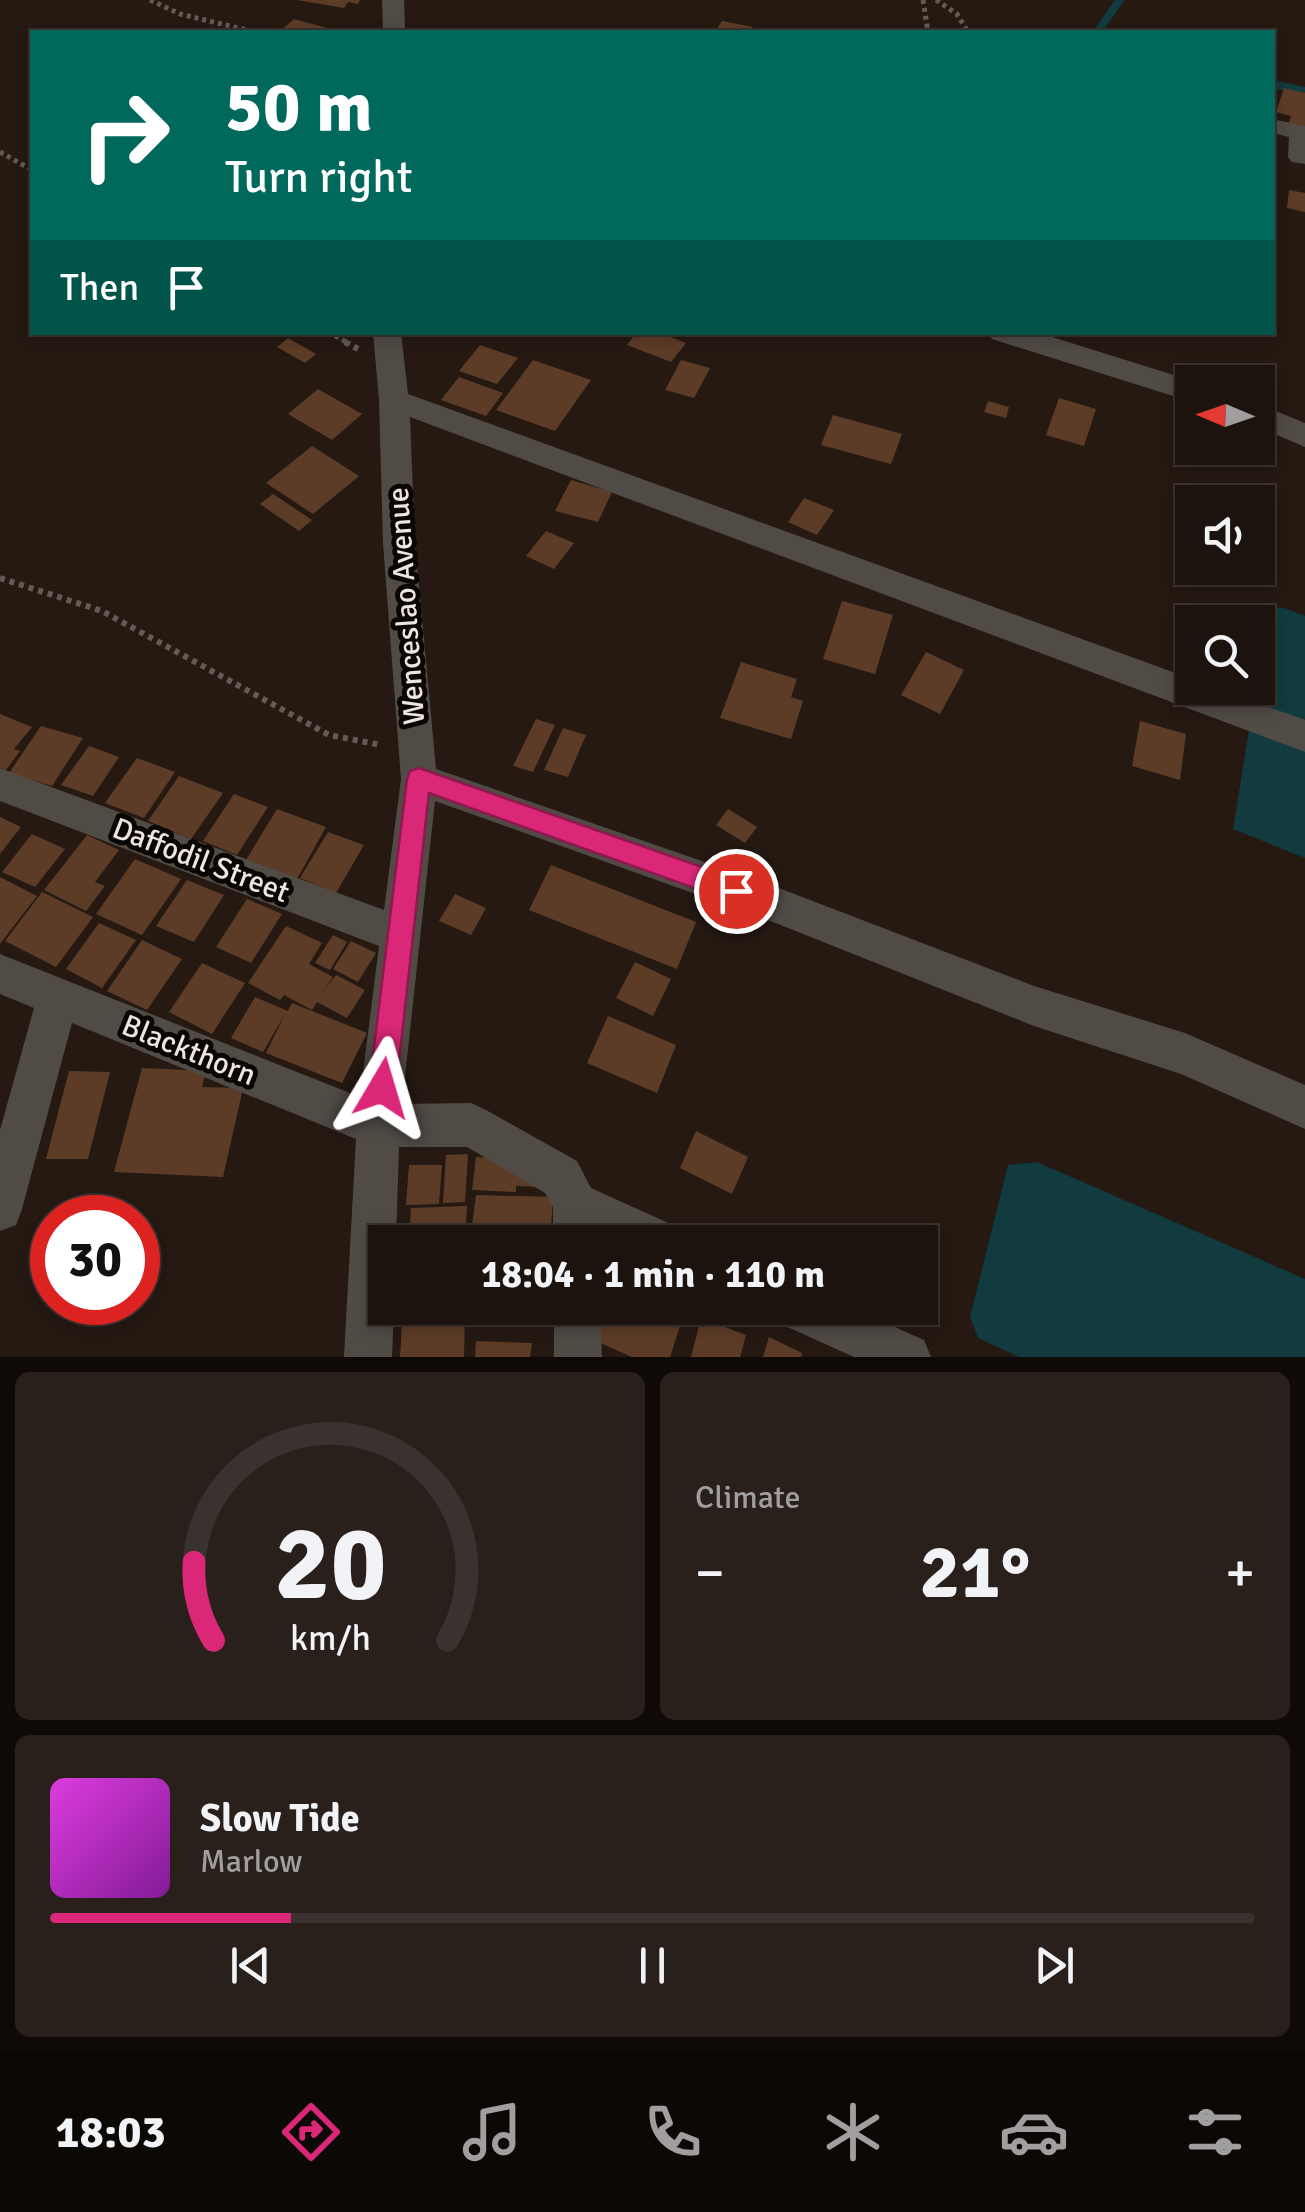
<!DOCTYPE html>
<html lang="en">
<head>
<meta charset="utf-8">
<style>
	:root { --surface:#1c130e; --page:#29201c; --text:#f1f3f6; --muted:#a09e9e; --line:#3a322e; --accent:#db2777 }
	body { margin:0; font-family:Signika,sans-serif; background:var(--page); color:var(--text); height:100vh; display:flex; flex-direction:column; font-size:38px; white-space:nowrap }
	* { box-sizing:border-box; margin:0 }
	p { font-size:32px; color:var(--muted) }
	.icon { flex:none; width:55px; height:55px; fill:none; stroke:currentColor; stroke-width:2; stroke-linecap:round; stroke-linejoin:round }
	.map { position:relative; height:1357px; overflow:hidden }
	.panel { display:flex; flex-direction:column; gap:15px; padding:15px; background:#0f0a08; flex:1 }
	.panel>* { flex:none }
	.guide { position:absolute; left:30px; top:30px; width:1245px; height:305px; border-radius:0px; box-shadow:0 5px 15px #0003,0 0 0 2px var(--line); background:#00695c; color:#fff; overflow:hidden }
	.needle { width:65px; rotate:272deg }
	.controls { position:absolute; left:1175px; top:365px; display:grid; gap:20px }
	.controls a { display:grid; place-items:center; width:100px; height:100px; border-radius:0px; background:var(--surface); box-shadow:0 5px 15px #0003,0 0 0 2px var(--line); font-size:50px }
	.speed { position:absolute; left:30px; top:1195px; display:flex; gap:20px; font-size:50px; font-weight:700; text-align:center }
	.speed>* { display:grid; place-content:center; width:130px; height:130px; border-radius:50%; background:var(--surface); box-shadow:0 5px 15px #0003,0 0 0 2px var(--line); line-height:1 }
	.speed .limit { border:15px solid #d22; background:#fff; color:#111 }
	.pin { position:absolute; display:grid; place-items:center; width:85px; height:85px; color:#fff; margin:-42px; border:5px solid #fff; border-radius:50%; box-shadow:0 2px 10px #0007 }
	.me { position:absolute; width:110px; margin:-55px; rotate:7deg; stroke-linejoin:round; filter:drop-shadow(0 0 8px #0008) }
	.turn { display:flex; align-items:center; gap:35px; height:210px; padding:0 30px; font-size:45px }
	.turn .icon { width:130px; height:130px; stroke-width:2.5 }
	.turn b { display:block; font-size:70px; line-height:85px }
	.then { display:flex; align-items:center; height:95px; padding:0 30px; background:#0003; gap:20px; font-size:38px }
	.big { font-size:75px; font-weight:800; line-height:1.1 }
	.panel .card { flex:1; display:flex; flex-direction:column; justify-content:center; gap:15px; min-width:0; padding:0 35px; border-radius:15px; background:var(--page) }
	.panel .dial { align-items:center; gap:0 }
	.dial svg { height:260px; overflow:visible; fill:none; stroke:var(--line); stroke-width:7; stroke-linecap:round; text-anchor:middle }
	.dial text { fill:var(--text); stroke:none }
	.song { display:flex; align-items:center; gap:30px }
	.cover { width:120px; height:120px; border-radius:15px; background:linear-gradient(135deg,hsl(300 70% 55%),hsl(290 70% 35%)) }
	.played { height:10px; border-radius:5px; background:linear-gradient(90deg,var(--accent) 20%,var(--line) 20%) }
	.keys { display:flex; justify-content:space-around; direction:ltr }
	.heat { display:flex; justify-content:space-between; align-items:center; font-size:55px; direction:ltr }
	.panel .tiles { flex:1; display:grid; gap:15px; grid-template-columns:1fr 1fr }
	.card:last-child { grid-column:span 2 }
	.trip { position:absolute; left:368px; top:1225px; width:570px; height:100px; border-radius:0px; background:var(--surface); box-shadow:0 5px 15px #0003,0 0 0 2px var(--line); font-weight:800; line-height:100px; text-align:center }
	.tabs { display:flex; height:160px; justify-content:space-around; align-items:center; background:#0b0806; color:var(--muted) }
	.tabs .icon { width:70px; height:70px }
	.tabs .selected { color:var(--accent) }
	.tabs b { font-size:45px; color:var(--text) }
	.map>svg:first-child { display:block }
</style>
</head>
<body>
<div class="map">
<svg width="1305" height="1357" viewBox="0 0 1305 1357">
	<rect width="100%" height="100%" fill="#251912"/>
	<!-- water -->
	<g fill="#113b3e">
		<path d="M 1259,607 L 1284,608 L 1305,616 L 1305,732 L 1251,712 L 1241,697 L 1243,688 L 1258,688 Z"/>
		<path d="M 1249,730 L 1305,744 L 1305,858 L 1233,829 Z"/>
		<path d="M 1037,1162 L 1305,1279 L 1305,1357 L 1019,1357 L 978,1338 L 970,1317 L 1008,1165 Z"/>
	</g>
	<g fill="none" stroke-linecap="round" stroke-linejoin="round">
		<!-- stream -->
		<g stroke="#113b3e" stroke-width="8">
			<path d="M 1097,32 L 1120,0"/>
			<path d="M 1272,84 L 1305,91"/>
		</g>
	</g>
	<!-- building -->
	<g fill="#5d3c27">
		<path d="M 297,0 L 360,0 L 358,4 L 348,2 L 344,8 Z"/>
		<path d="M 294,19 L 338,31 L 338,32 L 279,32 Z"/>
		<path d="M 722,21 L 753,27 L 750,32 L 715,32 Z"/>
		<path d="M 1284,88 L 1305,93 L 1305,129 L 1288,125 L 1291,116 L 1276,112 Z"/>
		<path d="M 1289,190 L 1305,193 L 1305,212 L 1287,208 Z"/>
		<path d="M 637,332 L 658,332 L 686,343 L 671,362 L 627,345 Z"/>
		<path d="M 288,338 L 316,354 L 305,363 L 277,347 Z"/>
		<path d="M 480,345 L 518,358 L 497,384 L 459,371 Z"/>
		<path d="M 533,360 L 591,380 L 555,431 L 496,410 Z"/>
		<path d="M 681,360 L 710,368 L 694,398 L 665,390 Z"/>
		<path d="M 459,377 L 503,393 L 486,416 L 441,400 Z"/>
		<path d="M 318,389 L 362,414 L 332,440 L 288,414 Z"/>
		<path d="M 1059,398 L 1096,409 L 1084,446 L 1046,435 Z"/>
		<path d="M 988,401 L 1009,407 L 1006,418 L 984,412 Z"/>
		<path d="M 833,415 L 902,434 L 891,464 L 821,445 Z"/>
		<path d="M 312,446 L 359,476 L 313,514 L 266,483 Z"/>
		<path d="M 571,480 L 612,492 L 598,522 L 555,511 Z"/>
		<path d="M 273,494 L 312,520 L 299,531 L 260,504 Z"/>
		<path d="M 804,498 L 834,510 L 817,535 L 788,522 Z"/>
		<path d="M 546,531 L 574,543 L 554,569 L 526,556 Z"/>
		<path d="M 842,601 L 893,615 L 875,674 L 823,659 Z"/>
		<path d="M 926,652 L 964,670 L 940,714 L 901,695 Z"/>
		<path d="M 741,662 L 797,679 L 791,697 L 803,701 L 791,739 L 720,718 Z"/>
		<path d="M 0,714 L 32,727 L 14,749 L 20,751 L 6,770 L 0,768 Z"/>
		<path d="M 536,719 L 555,725 L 533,772 L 513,766 Z"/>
		<path d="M 1140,721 L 1186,734 L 1180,780 L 1132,766 Z"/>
		<path d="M 41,726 L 83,738 L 52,786 L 9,773 Z"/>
		<path d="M 563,728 L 586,735 L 568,777 L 544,770 Z"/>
		<path d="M 89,746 L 119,757 L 93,796 L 61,785 Z"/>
		<path d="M 137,758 L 175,772 L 144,818 L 105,803 Z"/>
		<path d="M 179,776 L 223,793 L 191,839 L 148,821 Z"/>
		<path d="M 234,794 L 268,807 L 237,855 L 203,841 Z"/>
		<path d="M 277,809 L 326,827 L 297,879 L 246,860 Z"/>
		<path d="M 728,809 L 757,827 L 745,843 L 716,825 Z"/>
		<path d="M 0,817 L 21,827 L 0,854 Z"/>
		<path d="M 328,832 L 364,845 L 336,893 L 300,878 Z"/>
		<path d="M 32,834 L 65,849 L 35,887 L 2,872 Z"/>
		<path d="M 87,835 L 119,850 L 95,882 L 105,886 L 86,911 L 44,890 Z"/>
		<path d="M 135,859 L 181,879 L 142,935 L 96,914 Z"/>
		<path d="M 551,865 L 696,922 L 677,969 L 529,910 Z"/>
		<path d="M 0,877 L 37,896 L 0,944 Z"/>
		<path d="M 187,880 L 224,895 L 194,942 L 156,926 Z"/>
		<path d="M 42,892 L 93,917 L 56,967 L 5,941 Z"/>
		<path d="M 455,894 L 486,908 L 471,935 L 439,921 Z"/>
		<path d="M 247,899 L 282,914 L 251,963 L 216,947 Z"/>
		<path d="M 99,923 L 136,940 L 102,988 L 66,969 Z"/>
		<path d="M 286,926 L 322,943 L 309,964 L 333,977 L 322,993 L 336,975 L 365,990 L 347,1018 L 317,1002 L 312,1010 L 284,995 L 280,1000 L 248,983 Z"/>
		<path d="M 333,935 L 347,942 L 330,970 L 315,963 Z"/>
		<path d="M 142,940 L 182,959 L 147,1010 L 107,991 Z"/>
		<path d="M 351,941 L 376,953 L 358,982 L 333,969 Z"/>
		<path d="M 635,962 L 671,979 L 653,1016 L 616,998 Z"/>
		<path d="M 202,963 L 245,983 L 212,1034 L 169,1012 Z"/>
		<path d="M 255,997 L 288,1011 L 292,1003 L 367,1033 L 342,1083 L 266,1053 L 285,1014 L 263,1052 L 231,1038 Z"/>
		<path d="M 608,1016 L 676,1045 L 657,1093 L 587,1063 Z"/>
		<path d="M 142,1068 L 206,1071 L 202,1087 L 243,1088 L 223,1177 L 114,1172 Z"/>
		<path d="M 69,1071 L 110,1072 L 88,1159 L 46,1159 Z"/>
		<path d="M 696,1131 L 748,1157 L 732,1194 L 680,1168 Z"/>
		<path d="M 468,1154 L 465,1202 L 443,1203 L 446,1155 Z"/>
		<path d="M 476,1157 L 519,1159 L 538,1187 L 516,1186 L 516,1192 L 472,1190 Z"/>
		<path d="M 409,1165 L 442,1165 L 439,1204 L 406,1205 Z"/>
		<path d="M 476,1195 L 553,1197 L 551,1229 L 472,1226 Z"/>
		<path d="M 467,1206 L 465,1242 L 409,1242 L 411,1208 Z"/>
		<path d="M 475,1232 L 547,1233 L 546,1242 L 474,1242 Z"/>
		<path d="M 403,1308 L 465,1308 L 464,1357 L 400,1357 Z"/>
		<path d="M 469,1308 L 543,1308 L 542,1314 L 468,1313 Z"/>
		<path d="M 602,1308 L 686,1308 L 670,1357 L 632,1357 L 591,1339 Z"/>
		<path d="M 701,1318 L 746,1335 L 740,1357 L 691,1357 Z"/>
		<path d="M 769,1337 L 802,1353 L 801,1357 L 763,1357 Z"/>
		<path d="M 476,1341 L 532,1343 L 530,1357 L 475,1357 Z"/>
	</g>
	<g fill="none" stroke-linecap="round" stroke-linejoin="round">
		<!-- path-far1 -->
		<g stroke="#655a54" stroke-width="5" stroke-dasharray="4 4" stroke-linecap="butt">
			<path d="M 150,0 L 180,14 L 255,32"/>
			<path d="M 923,0 L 928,32"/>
			<path d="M 936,0 L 957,14 L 968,32"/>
			<path d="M 0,152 L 32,170"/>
			<path d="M 328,332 L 350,344"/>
		</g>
		<!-- path -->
		<g stroke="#655a54" stroke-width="6" stroke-dasharray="5 5" stroke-linecap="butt">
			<path d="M 345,342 L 358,349"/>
			<path d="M 0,578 L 102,611 L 329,735 L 381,745"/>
		</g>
		<!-- minor -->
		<g fill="#514b46" fill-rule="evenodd">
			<path d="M 382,0 L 404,0 L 405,32 L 383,32 Z"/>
			<path d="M 1272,119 L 1305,126 L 1305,164 L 1292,162 L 1288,157 L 1289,137 L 1272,133 Z"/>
			<path d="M 373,332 L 401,332 L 408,394 L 1192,679 L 1192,688 L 1215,688 L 1305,720 L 1305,752 L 410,417 L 415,543 L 436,769 L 771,885 L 1034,986 L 1185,1033 L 1305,1085 L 1305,1129 L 1181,1074 L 1034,1026 L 768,920 L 435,801 L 402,1104 L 471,1103 L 486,1110 L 577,1161 L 591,1188 L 675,1226 L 682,1242 L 609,1242 L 599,1238 L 599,1242 L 553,1242 L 553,1207 L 545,1193 L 467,1147 L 399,1147 L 396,1242 L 385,1242 L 385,1308 L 394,1308 L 392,1357 L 344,1357 L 356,1139 L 72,1023 L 22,1209 L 16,1225 L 0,1231 L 0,1130 L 34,1008 L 0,994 L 0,954 L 360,1097 L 379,946 L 0,801 L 0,768 L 384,910 L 401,779 L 383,543 L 379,400 Z"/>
			<path d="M 988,332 L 1036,332 L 1196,382 L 1192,382 L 1192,402 L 992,339 Z"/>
			<path d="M 1258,404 L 1305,423 L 1305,447 L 1258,427 Z"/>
			<path d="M 554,1308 L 600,1308 L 602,1357 L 554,1357 Z"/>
			<path d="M 777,1308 L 852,1308 L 924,1340 L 931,1357 L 854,1357 L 783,1325 Z"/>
		</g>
	</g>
	<!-- route -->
	<path fill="#db2777" stroke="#8e194d" stroke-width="2.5" d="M 419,768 L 736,879 L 744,882 L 748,891 L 744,899 L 736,903 L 429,793 L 396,1088 L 392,1097 L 382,1101 L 373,1097 L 369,1088 L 407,779 L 410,771 Z"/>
	<g text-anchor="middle" stroke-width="10" stroke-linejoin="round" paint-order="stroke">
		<!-- street labels -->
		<g font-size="30" fill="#eee5e0" stroke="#0a0604">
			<text transform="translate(406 606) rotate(-94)" y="10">Wenceslao Avenue</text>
			<text transform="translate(201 860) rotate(21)" y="10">Daffodil Street</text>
			<text transform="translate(189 1050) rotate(22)" y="10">Blackthorn</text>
		</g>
	</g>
</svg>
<div class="controls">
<a><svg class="needle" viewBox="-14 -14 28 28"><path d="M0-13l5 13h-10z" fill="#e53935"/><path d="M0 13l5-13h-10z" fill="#a09e9e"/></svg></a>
<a><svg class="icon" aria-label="sound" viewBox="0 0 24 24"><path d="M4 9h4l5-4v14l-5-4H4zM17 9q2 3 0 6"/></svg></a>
<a><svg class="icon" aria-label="search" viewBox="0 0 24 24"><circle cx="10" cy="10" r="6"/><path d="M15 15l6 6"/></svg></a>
</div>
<div class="speed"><div class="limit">30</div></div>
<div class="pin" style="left:736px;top:891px;background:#d93025"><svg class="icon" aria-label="arrive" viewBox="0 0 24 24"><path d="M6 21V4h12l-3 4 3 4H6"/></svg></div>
<svg class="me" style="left:382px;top:1088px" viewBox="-20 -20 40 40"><path d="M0-17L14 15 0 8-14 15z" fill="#db2777" stroke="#fff" stroke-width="4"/></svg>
<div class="trip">18:04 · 1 min · 110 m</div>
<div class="guide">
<div class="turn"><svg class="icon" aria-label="right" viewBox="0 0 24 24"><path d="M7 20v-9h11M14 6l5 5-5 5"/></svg><div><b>50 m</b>Turn right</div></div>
<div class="then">Then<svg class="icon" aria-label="arrive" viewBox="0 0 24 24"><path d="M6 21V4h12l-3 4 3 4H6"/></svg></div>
</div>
</div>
<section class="panel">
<div class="tiles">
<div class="card dial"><svg viewBox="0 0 100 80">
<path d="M14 69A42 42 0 1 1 86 69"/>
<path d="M14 69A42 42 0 0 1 8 45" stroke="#db2777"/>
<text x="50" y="56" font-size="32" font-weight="700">20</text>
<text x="50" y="72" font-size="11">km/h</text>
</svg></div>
<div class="card"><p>Climate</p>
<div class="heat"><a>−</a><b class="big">21°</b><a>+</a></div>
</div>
<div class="card">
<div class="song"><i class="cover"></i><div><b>Slow Tide</b><p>Marlow</p></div></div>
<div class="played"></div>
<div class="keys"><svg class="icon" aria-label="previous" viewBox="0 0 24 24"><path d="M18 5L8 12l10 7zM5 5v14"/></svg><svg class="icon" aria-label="pause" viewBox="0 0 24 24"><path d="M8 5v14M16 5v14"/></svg><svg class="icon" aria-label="next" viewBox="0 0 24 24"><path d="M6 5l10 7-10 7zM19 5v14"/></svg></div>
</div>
</div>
</section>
<nav class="tabs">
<b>18:03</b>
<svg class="icon selected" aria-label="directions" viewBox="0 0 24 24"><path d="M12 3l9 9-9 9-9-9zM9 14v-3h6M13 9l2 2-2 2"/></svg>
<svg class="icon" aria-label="music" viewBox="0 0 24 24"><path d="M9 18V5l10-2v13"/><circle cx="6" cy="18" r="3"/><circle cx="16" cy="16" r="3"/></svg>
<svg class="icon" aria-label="phone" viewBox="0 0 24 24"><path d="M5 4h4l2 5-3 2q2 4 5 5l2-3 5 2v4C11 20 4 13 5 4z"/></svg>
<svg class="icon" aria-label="climate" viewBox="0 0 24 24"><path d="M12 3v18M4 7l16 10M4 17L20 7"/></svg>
<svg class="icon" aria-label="car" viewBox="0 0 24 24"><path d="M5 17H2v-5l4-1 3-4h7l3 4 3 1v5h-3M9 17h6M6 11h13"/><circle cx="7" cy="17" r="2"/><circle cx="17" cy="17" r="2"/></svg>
<svg class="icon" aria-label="filters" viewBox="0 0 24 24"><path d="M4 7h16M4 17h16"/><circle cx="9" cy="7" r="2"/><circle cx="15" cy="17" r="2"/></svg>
</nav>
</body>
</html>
